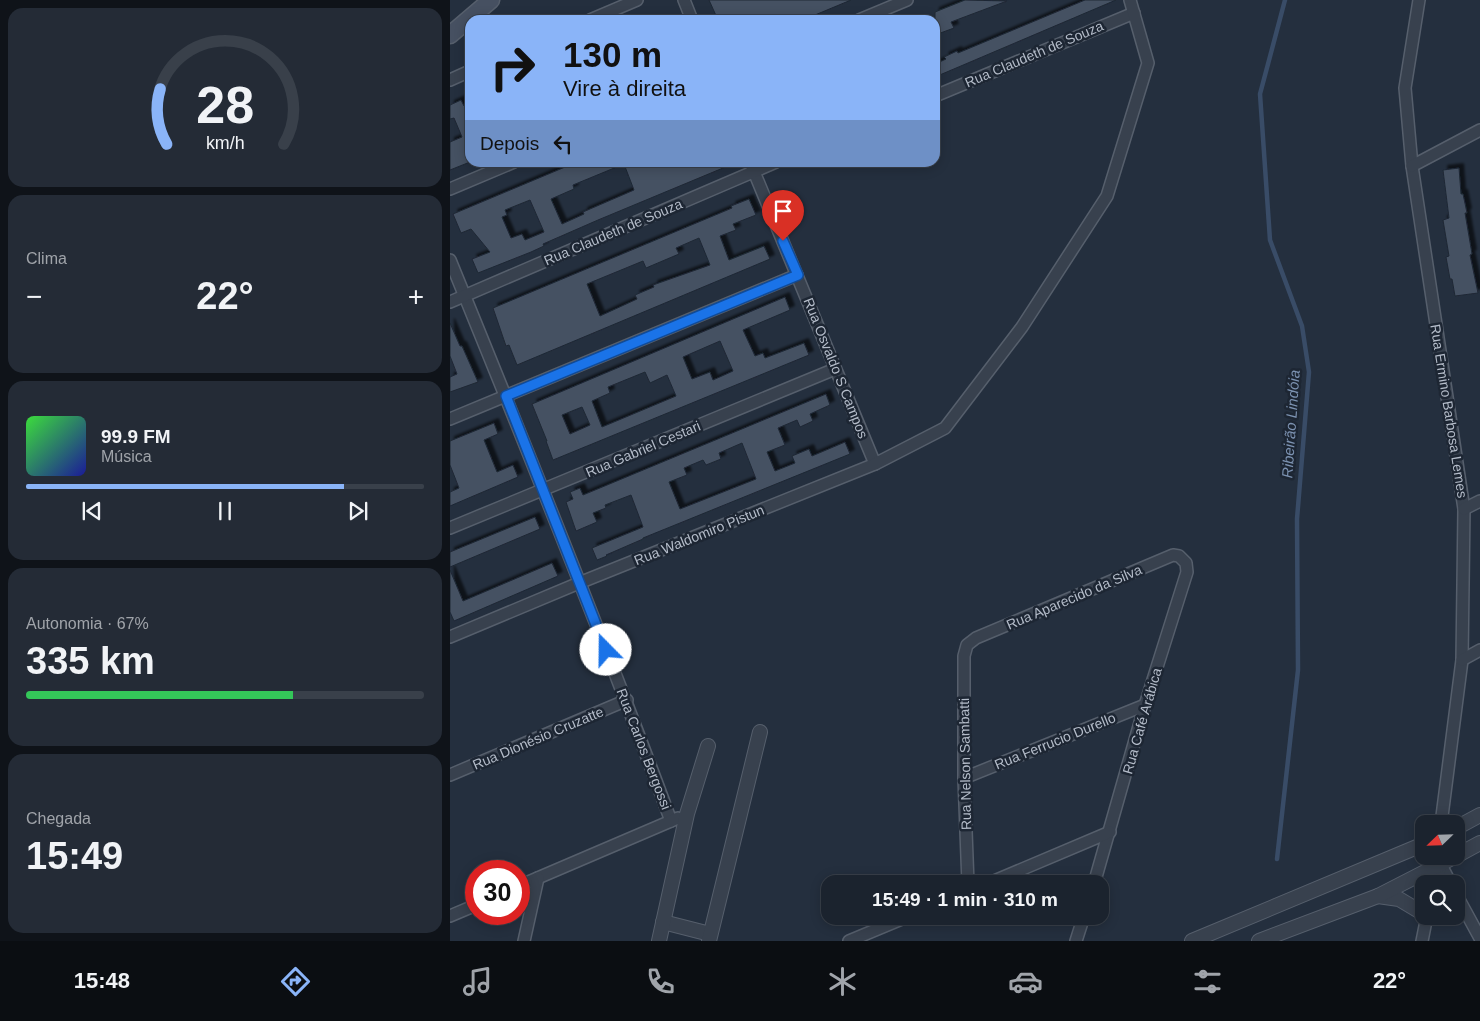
<!DOCTYPE html>
<html lang="pt">
<head>
<meta charset="utf-8">
<style>
	:root { --surface:#1b232e; --page:#242b36; --text:#f1f3f6; --muted:#a0a4aa; --line:#39404a; --accent:#8ab4f8 }
	body { margin:0; font-family:Arial,sans-serif; background:var(--page); color:var(--text); height:100vh; display:flex; flex-direction:column; font-size:19px; white-space:nowrap }
	* { box-sizing:border-box; margin:0 }
	p { font-size:16px; color:var(--muted) }
	.icon { flex:none; width:28px; height:28px; fill:none; stroke:currentColor; stroke-width:2; stroke-linecap:round; stroke-linejoin:round }
	.map { position:relative; flex:1; overflow:hidden }
	.side { display:flex; flex-direction:column; gap:8px; padding:8px; background:#0f1319; width:450px }
	.side>* { flex:none }
	.banner { position:absolute; left:15px; top:15px; width:475px; height:152px; border-radius:15px; box-shadow:0 2px 12px #0003,0 0 0 1px var(--line); background:#8ab4f8; color:#111; overflow:hidden }
	.needle { width:32px; rotate:247deg }
	.buttons { position:absolute; left:965px; top:815px; display:grid; gap:10px }
	.buttons a { display:grid; place-items:center; width:50px; height:50px; border-radius:10px; background:var(--surface); box-shadow:0 2px 12px #0003,0 0 0 1px var(--line); font-size:25px }
	.speed { position:absolute; left:15px; top:860px; display:flex; gap:10px; font-size:25px; font-weight:700; text-align:center }
	.speed>* { display:grid; place-content:center; width:65px; height:65px; border-radius:50%; background:var(--surface); box-shadow:0 2px 12px #0003,0 0 0 1px var(--line); line-height:1 }
	.speed .limit { border:8px solid #d22; background:#fff; color:#111 }
	.pin { position:absolute; display:grid; place-items:center; width:42px; height:42px; color:#fff; margin:-51px -21px; border-radius:50% 50% 50% 0; rotate:-45deg; box-shadow:0 0 5px #0007 }
	.pin .icon { rotate:45deg }
	.me { position:absolute; width:55px; margin:-28px; rotate:338deg; stroke-linejoin:round; filter:drop-shadow(0 0 4px #0008) }
	.turn { display:flex; align-items:center; gap:18px; height:105px; padding:0 15px; font-size:22px }
	.turn .icon { width:65px; height:65px; stroke-width:2.5 }
	.turn b { display:block; font-size:35px; line-height:42px }
	.then { display:flex; align-items:center; height:48px; padding:0 15px; background:#0003; gap:10px; font-size:19px }
	.big { font-size:38px; font-weight:600; line-height:1.1 }
	.side .tile { flex:1; display:flex; flex-direction:column; justify-content:center; gap:8px; min-width:0; padding:0 18px; border-radius:15px; background:var(--page) }
	.side .dial { align-items:center; gap:0 }
	.dial svg { height:130px; overflow:visible; fill:none; stroke:var(--line); stroke-width:7; stroke-linecap:round; text-anchor:middle }
	.dial text { fill:var(--text); stroke:none }
	.song { display:flex; align-items:center; gap:15px }
	.cover { width:60px; height:60px; border-radius:8px; background:linear-gradient(135deg,hsl(120 70% 55%),hsl(240 70% 35%)) }
	.played { height:5px; border-radius:2px; background:linear-gradient(90deg,var(--accent) 80%,var(--line) 80%) }
	.keys { display:flex; justify-content:space-around; direction:ltr }
	.heat { display:flex; justify-content:space-between; align-items:center; font-size:28px; direction:ltr }
	.charge { height:8px; border-radius:4px; background:linear-gradient(90deg,#34c759 67%,var(--line) 0) }
	.trip { position:absolute; left:371px; top:875px; width:288px; height:50px; border-radius:15px; background:var(--surface); box-shadow:0 2px 12px #0003,0 0 0 1px var(--line); font-weight:600; line-height:50px; text-align:center }
	.tab-bar { display:flex; height:80px; justify-content:space-around; align-items:center; background:#0b0e12; color:var(--muted) }
	.tab-bar .icon { width:35px; height:35px }
	.tab-bar .active { color:var(--accent) }
	.tab-bar b { font-size:22px; color:var(--text) }
	main { display:flex; flex:1; min-height:0 }
	.map>svg:first-child { display:block }
</style>
</head>
<body>
<main>
<section class="side">
<div class="tile dial"><svg viewBox="0 0 100 80">
<path d="M14 69A42 42 0 1 1 86 69"/>
<path d="M14 69A42 42 0 0 1 10 35" stroke="#8ab4f8"/>
<text x="50" y="56" font-size="32" font-weight="700">28</text>
<text x="50" y="72" font-size="11">km/h</text>
</svg></div>
<div class="tile"><p>Clima</p>
<div class="heat"><a>−</a><b class="big">22°</b><a>+</a></div>
</div>
<div class="tile">
<div class="song"><i class="cover"></i><div><b>99.9 FM</b><p>Música</p></div></div>
<div class="played"></div>
<div class="keys"><svg class="icon" aria-label="previous" viewBox="0 0 24 24"><path d="M18 5L8 12l10 7zM5 5v14"/></svg><svg class="icon" aria-label="pause" viewBox="0 0 24 24"><path d="M8 5v14M16 5v14"/></svg><svg class="icon" aria-label="next" viewBox="0 0 24 24"><path d="M6 5l10 7-10 7zM19 5v14"/></svg></div>
</div>
<div class="tile"><p>Autonomia · 67%</p><b class="big">335 km</b><div class="charge"></div></div>
<div class="tile"><p>Chegada</p><b class="big">15:49</b></div>
</section>
<div class="map">
<svg width="1030" height="941" viewBox="0 0 1030 941">
	<defs>
		<filter id="shadow"><feDropShadow dx="4.5" dy="-4.5" stdDeviation="1" flood-color="#0009"/></filter>
	</defs>
	<rect width="100%" height="100%" fill="#242f3e"/>
	<g fill="none" stroke-linecap="round" stroke-linejoin="round">
		<!-- stream -->
		<path stroke="#394c67" stroke-width="4.5" d="M 827,859 L 848,670 L 847,519 L 859,372 L 852,326 L 820,240 L 810,94 L 835,0"/>
	</g>
	<!-- building -->
	<g fill="#455162" stroke="#1f2835" fill-rule="evenodd" filter="url(#shadow)">
		<path d="M 259,0 L 401,0 L 353,20 L 268,20 Z"/>
		<path d="M 515,0 L 557,1 L 501,22 L 504,28 L 485,35 L 485,12 Z"/>
		<path d="M 635,0 L 666,0 L 485,77 L 485,64 L 496,59 L 494,57 L 507,51 L 508,53 Z"/>
		<path d="M 11,100 L 14,106 L 20,104 L 20,162 L 0,170 L 0,142 L 12,137 L 4,118 L 0,119 L 0,105 Z"/>
		<path d="M 127,162 L 285,162 L 285,163 L 148,220 L 93,244 L 94,246 L 81,252 L 28,273 L 22,259 L 40,252 L 21,229 L 11,233 L 3,214 ZM 174,164 L 184,190 L 133,212 L 134,214 L 112,224 L 101,199 L 124,189 L 123,185 ZM 80,200 L 94,232 L 75,240 L 72,234 L 61,238 L 52,217 L 57,215 L 55,210 Z"/>
		<path d="M 1009,168 L 1011,194 L 1013,194 L 1017,213 L 1015,213 L 1022,254 L 1020,255 L 1028,293 L 1005,296 L 1002,279 L 1000,279 L 996,257 L 999,256 L 993,220 L 999,218 L 993,170 Z"/>
		<path d="M 299,199 L 306,215 L 283,224 L 286,230 L 270,236 L 279,260 L 314,246 L 320,259 L 67,365 L 59,345 L 56,346 L 43,308 L 282,208 L 281,206 ZM 249,238 L 260,265 L 203,285 L 204,287 L 185,295 L 187,299 L 150,316 L 137,284 L 193,261 L 196,268 L 229,254 L 226,248 Z"/>
		<path d="M 335,297 L 340,310 L 293,330 L 305,356 L 313,353 L 315,358 L 354,343 L 359,355 L 103,460 L 96,441 L 97,441 L 82,404 ZM 270,341 L 283,371 L 263,380 L 260,372 L 242,379 L 233,357 ZM 195,372 L 200,383 L 217,375 L 226,396 L 152,427 L 142,401 L 160,393 L 158,387 ZM 132,407 L 140,425 L 120,434 L 112,415 Z"/>
		<path d="M 0,323 L 10,346 L 12,346 L 28,382 L 0,392 L 0,377 L 7,374 L 0,356 Z"/>
		<path d="M 376,394 L 380,405 L 360,414 L 363,421 L 350,427 L 347,420 L 328,428 L 335,445 L 317,452 L 325,471 L 345,463 L 342,456 L 359,449 L 362,456 L 395,442 L 400,454 L 193,538 L 193,539 L 156,555 L 157,556 L 147,560 L 142,548 L 193,527 L 181,495 L 155,505 L 156,508 L 143,513 L 147,522 L 126,531 L 116,502 L 123,499 L 120,492 L 130,488 L 133,495 ZM 292,443 L 306,479 L 230,509 L 219,482 L 237,475 L 234,468 L 253,460 L 256,465 L 271,459 L 269,453 Z"/>
		<path d="M 44,423 L 48,434 L 34,440 L 47,472 L 63,465 L 68,477 L 0,506 L 0,492 L 9,488 L 0,465 L 0,441 Z"/>
		<path d="M 85,517 L 90,529 L 0,567 L 0,552 Z"/>
		<path d="M 102,563 L 108,576 L 4,621 L 0,612 L 0,570 L 13,601 Z"/>
	</g>
	<g fill="none" stroke-linecap="round" stroke-linejoin="round">
		<defs>
			<g id="minor">
				<path d="M 234,0 L 242,20"/>
				<path d="M 969,0 L 955,88 L 962,166 L 1014,509 L 1012,660 L 991,824"/>
				<path d="M 140,20 L 187,0"/>
				<path d="M 409,20 L 457,0"/>
				<path d="M 0,80 L 20,71"/>
				<path d="M 485,96 L 684,13"/>
				<path d="M 300,162 L 425,464"/>
				<path d="M 962,166 L 1030,130"/>
				<path d="M 0,189 L 64,162"/>
				<path d="M 0,260 C 76,446 151,632 221,821"/>
				<path d="M 0,302 L 326,162"/>
				<path d="M 0,419 L 347,275"/>
				<path d="M 1014,509 L 1030,501"/>
				<path d="M 0,528 L 385,369"/>
				<path d="M 0,637 L 129,583 L 425,464 L 495,428 L 572,327 L 657,196 L 698,63 L 680,0"/>
				<path d="M 1012,660 L 1030,650"/>
				<path d="M 0,775 L 177,700"/>
				<path d="M 514,778 L 695,705"/>
				<path d="M 991,865 L 1001,884"/>
				<path d="M 518,884 L 514,778 L 514,656 L 517,645 L 526,638 L 723,555 L 729,556 L 736,563 L 737,572 L 695,705 L 644,884"/>
				<path d="M 537,884 L 660,832"/>
				<path d="M 986,884 L 991,865 L 990,856"/>
				<path d="M 69,886 L 228,818"/>
				<path d="M 1006,894 L 1030,938"/>
				<path d="M 0,916 L 26,905"/>
				<path d="M 74,941 L 88,878"/>
				<path d="M 399,941 L 459,916"/>
				<path d="M 626,941 L 634,916"/>
				<path d="M 972,941 L 977,916"/>
			</g>
			<g id="tertiary">
				<path d="M 1006,828 L 1030,815"/>
				<path d="M 1006,856 L 1030,843"/>
				<path d="M 928,896 L 949,899 L 974,914"/>
				<path d="M 213,922 L 260,934"/>
				<path d="M 209,941 L 237,814 L 258,746"/>
				<path d="M 259,941 L 310,732"/>
				<path d="M 742,941 L 974,844"/>
				<path d="M 809,941 L 928,896 L 1006,856"/>
			</g>
			<path id="secondary" d="M 0,35 L 41,0"/>
		</defs>
		<!-- minor casing -->
		<use href="#minor" stroke="#565f6c" stroke-width="14"/>
		<!-- tertiary casing -->
		<use href="#tertiary" stroke="#565f6c" stroke-width="16"/>
		<!-- secondary casing -->
		<use href="#secondary" stroke="#565f6c" stroke-width="19"/>
		<!-- minor -->
		<use href="#minor" stroke="#38414e" stroke-width="11"/>
		<!-- tertiary -->
		<use href="#tertiary" stroke="#38414e" stroke-width="14"/>
		<!-- secondary -->
		<use href="#secondary" stroke="#465061" stroke-width="16"/>
	</g>
	<g fill="none" stroke-linecap="round" stroke-linejoin="round">
		<defs>
			<path id="route" d="M 156,650 L 56,396 L 348,275 L 333,241"/>
		</defs>
		<!-- route casing -->
		<use href="#route" stroke="#114b97" stroke-width="12"/>
		<!-- route -->
		<use href="#route" stroke="#1a73e8" stroke-width="9"/>
	</g>
	<g text-anchor="middle" stroke-width="5" stroke-linejoin="round" paint-order="stroke">
		<!-- street labels -->
		<g font-size="14" fill="#b4bcc9" stroke="#1d2633">
			<text transform="translate(584 54) rotate(-23)" y="5">Rua Claudeth de Souza</text>
			<text transform="translate(163 232) rotate(-23)" y="5">Rua Claudeth de Souza</text>
			<text transform="translate(386 368) rotate(68)" y="5">Rua Osvaldo S Campos</text>
			<text transform="translate(999 411) rotate(81)" y="5">Rua Ermino Barbosa Lemes</text>
			<text transform="translate(193 449) rotate(-23)" y="5">Rua Gabriel Cestari</text>
			<text transform="translate(249 535) rotate(-22)" y="5">Rua Waldomiro Pistun</text>
			<text transform="translate(624 597) rotate(-23)" y="5">Rua Aparecido da Silva</text>
			<text transform="translate(692 721) rotate(-74)" y="5">Rua Café Arábica</text>
			<text transform="translate(88 738) rotate(-23)" y="5">Rua Dionésio Cruzatte</text>
			<text transform="translate(605 741) rotate(-22)" y="5">Rua Ferrucio Durello</text>
			<text transform="translate(194 749) rotate(69)" y="5">Rua Carlos Bergossi</text>
			<text transform="translate(515 764) rotate(-91)" y="5">Rua Nelson Sambatti</text>
		</g>
		<!-- water labels -->
		<g font-size="15" font-style="italic" fill="#7c92b1" stroke="#1d2633">
			<text transform="translate(841 424) rotate(-86)" y="5">Ribeirão Lindóia</text>
		</g>
	</g>
</svg>
<div class="buttons">
<a><svg class="needle" viewBox="-14 -14 28 28"><path d="M0-13l5 13h-10z" fill="#e53935"/><path d="M0 13l5-13h-10z" fill="#a0a4aa"/></svg></a>
<a><svg class="icon" aria-label="search" viewBox="0 0 24 24"><circle cx="10" cy="10" r="6"/><path d="M15 15l6 6"/></svg></a>
</div>
<div class="speed"><div class="limit">30</div></div>
<div class="pin" style="left:333px;top:241px;background:#d93025"><svg class="icon" aria-label="arrive" viewBox="0 0 24 24"><path d="M6 21V4h12l-3 4 3 4H6"/></svg></div>
<svg class="me" style="left:156px;top:650px" viewBox="-20 -20 40 40"><circle r="19" fill="#fff"/><path d="M0-13L10 11 0 6-10 11z" fill="#1a73e8"/></svg>
<div class="trip">15:49 · 1 min · 310 m</div>
<div class="banner">
<div class="turn"><svg class="icon" aria-label="right" viewBox="0 0 24 24"><path d="M7 20v-9h11M14 6l5 5-5 5"/></svg><div><b>130 m</b>Vire à direita</div></div>
<div class="then">Depois<svg class="icon" aria-label="left" viewBox="0 0 24 24"><path d="M17 20v-9H6M10 6l-5 5 5 5"/></svg></div>
</div>
</div>
</main>
<nav class="tab-bar">
<b>15:48</b>
<svg class="icon active" aria-label="directions" viewBox="0 0 24 24"><path d="M12 3l9 9-9 9-9-9zM9 14v-3h6M13 9l2 2-2 2"/></svg>
<svg class="icon" aria-label="music" viewBox="0 0 24 24"><path d="M9 18V5l10-2v13"/><circle cx="6" cy="18" r="3"/><circle cx="16" cy="16" r="3"/></svg>
<svg class="icon" aria-label="phone" viewBox="0 0 24 24"><path d="M5 4h4l2 5-3 2q2 4 5 5l2-3 5 2v4C11 20 4 13 5 4z"/></svg>
<svg class="icon" aria-label="climate" viewBox="0 0 24 24"><path d="M12 3v18M4 7l16 10M4 17L20 7"/></svg>
<svg class="icon" aria-label="car" viewBox="0 0 24 24"><path d="M5 17H2v-5l4-1 3-4h7l3 4 3 1v5h-3M9 17h6M6 11h13"/><circle cx="7" cy="17" r="2"/><circle cx="17" cy="17" r="2"/></svg>
<svg class="icon" aria-label="filters" viewBox="0 0 24 24"><path d="M4 7h16M4 17h16"/><circle cx="9" cy="7" r="2"/><circle cx="15" cy="17" r="2"/></svg>
<b>22°</b>
</nav>
</body>
</html>
